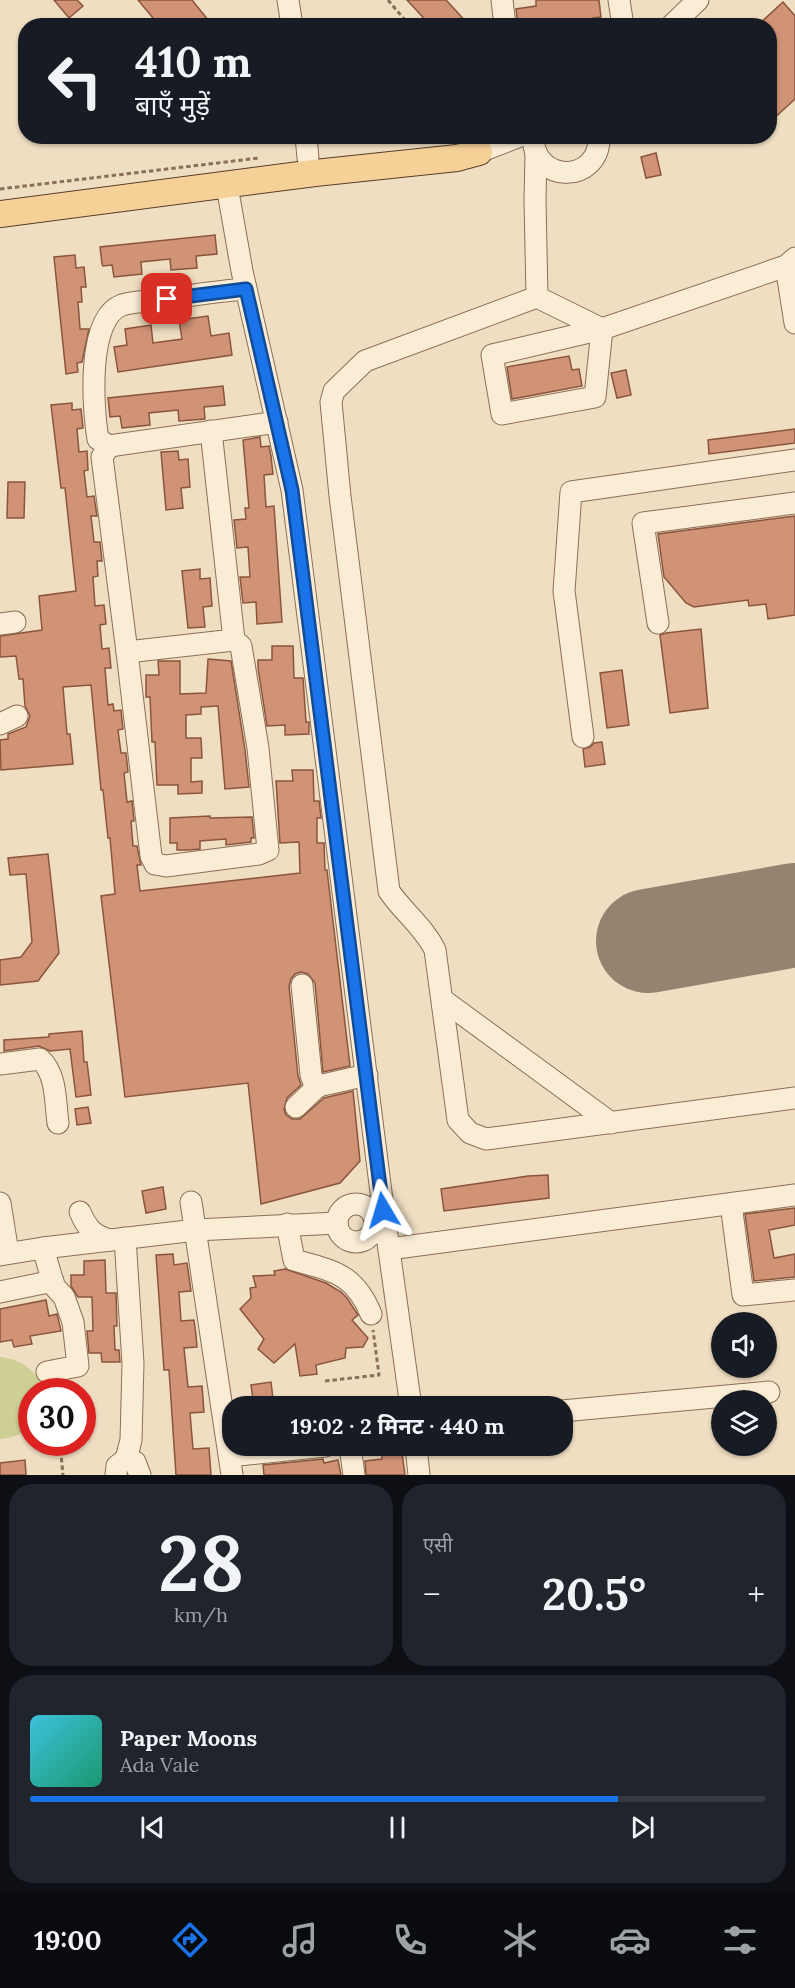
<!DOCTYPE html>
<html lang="hi">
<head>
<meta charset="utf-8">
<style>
	:root { --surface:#171b24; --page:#20242c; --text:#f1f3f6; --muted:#9ea1a6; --line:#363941; --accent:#1a73e8 }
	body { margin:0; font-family:Lora,"Noto Sans Devanagari",serif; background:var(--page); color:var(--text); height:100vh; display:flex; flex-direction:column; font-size:22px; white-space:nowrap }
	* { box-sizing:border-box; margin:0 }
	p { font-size:20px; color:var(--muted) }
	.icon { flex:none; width:33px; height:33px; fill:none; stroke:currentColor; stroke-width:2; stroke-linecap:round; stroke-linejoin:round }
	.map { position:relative; height:1475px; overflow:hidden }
	.drawer { display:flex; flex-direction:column; gap:9px; padding:9px; background:#0d0f14; flex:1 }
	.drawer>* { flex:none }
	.hud { position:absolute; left:18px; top:18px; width:759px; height:126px; border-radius:24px; box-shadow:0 2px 4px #0004; background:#171b24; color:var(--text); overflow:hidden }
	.fabs { position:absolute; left:711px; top:1312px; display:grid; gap:12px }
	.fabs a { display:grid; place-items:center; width:66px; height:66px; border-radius:50%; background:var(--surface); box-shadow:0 2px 4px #0004; font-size:30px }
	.speed { position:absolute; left:18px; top:1378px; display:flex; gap:12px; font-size:30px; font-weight:700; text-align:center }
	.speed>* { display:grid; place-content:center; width:78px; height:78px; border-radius:50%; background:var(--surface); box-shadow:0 2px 4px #0004; line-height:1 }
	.speed .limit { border:9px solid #d22; background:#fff; color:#111 }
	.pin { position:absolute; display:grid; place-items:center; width:51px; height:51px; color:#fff; margin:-26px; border-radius:12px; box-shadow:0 3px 9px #0006 }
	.me { position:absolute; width:66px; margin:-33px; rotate:353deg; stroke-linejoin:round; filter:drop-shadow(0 0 4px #0008) }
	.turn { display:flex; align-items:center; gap:21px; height:126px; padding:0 18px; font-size:27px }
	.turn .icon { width:78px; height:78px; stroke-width:2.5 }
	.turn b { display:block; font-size:42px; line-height:51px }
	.big { font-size:45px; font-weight:700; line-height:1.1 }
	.drawer .tile { flex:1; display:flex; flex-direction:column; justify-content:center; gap:9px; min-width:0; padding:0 21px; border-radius:24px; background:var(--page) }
	.drawer .dial { align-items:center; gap:0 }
	.dial b { font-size:78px; line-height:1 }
	.song { display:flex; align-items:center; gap:18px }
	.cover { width:72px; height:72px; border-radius:9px; background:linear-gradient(135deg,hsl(190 70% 55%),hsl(160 70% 35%)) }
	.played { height:6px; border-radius:3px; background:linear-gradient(90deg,var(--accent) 80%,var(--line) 80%) }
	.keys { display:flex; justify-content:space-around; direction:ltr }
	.heat { display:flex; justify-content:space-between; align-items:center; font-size:33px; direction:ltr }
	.drawer .tiles { flex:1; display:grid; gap:9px; grid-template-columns:1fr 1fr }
	.tile:last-child { grid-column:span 2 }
	.trip { position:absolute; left:222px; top:1396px; width:351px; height:60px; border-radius:24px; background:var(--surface); box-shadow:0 2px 4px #0004; font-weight:700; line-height:60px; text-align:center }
	.dock { display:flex; height:96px; justify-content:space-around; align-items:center; background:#090b0e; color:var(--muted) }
	.dock .icon { width:42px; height:42px }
	.dock .current { color:var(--accent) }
	.dock b { font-size:27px; color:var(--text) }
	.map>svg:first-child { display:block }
</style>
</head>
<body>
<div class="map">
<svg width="795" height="1475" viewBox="0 0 795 1475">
	<rect width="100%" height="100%" fill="#f0dec2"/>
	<!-- green -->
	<path fill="#cdcf95" d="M 0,1357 C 20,1359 39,1370 42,1392 L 32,1392 L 31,1426 C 22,1434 13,1438 0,1439 Z"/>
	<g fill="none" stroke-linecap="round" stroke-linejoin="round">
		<!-- runway -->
		<path stroke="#958370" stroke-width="104" d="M 648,941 L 795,915"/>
	</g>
	<!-- building -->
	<g fill="#d09376" stroke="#8b553d" stroke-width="1.5">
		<path d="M 54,0 L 77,0 L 83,6 L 69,18 Z"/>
		<path d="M 138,0 L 192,0 L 213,26 L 145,26 L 153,18 Z"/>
		<path d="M 407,0 L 446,0 L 470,26 L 431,26 Z"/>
		<path d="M 536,0 L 599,0 L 601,17 L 593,18 L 594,26 L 518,26 L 516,9 L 536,6 Z"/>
		<path d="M 783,2 L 795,16 L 795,99 L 770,122 L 770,26 L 757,26 Z"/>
		<path d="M 656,153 L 661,175 L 646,178 L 641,157 Z"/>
		<path d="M 215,235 L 217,254 L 196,256 L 197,268 L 171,270 L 170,259 L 141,262 L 142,274 L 114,277 L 112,265 L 103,266 L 102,264 L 100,247 Z"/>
		<path d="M 75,255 L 76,268 L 84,267 L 86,287 L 81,287 L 82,302 L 78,302 L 80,329 L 89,329 L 82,362 L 77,363 L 78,372 L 66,374 L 54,257 Z"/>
		<path d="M 208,316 L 211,336 L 229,333 L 232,355 L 118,372 L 114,347 L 127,345 L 125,329 L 151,325 L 153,343 L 182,339 L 179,320 Z"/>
		<path d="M 569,356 L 572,370 L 579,369 L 582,386 L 512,399 L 507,367 Z"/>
		<path d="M 626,370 L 631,395 L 617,398 L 611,373 Z"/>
		<path d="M 223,386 L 225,405 L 204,407 L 205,419 L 179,421 L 178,410 L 149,413 L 150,425 L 122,428 L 120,416 L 110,417 L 108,398 Z"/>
		<path d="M 72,403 L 72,410 L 81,409 L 83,428 L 77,429 L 79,452 L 87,451 L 88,470 L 84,471 L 87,497 L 94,496 L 97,516 L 91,516 L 94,542 L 100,542 L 102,561 L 97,561 L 98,576 L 93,577 L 95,606 L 104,605 L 106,624 L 100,625 L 102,649 L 109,648 L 111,668 L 105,668 L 108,705 L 113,704 L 114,711 L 121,710 L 123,729 L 118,730 L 121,753 L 126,753 L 128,772 L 124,773 L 127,802 L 132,801 L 134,821 L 131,821 L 133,846 L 137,846 L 141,865 L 137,865 L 140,891 L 300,873 L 299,842 L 280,843 L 276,781 L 293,781 L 292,770 L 313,770 L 314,801 L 319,801 L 321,817 L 321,818 L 317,818 L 317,843 L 324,843 L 325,870 L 327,870 L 350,1066 L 323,1072 L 315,983 L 308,974 L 301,972 L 295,974 L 291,979 L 289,986 L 298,1076 L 301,1085 L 287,1098 L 284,1109 L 286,1115 L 292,1119 L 300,1119 L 324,1098 L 353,1091 L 360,1161 L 340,1183 L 261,1204 L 248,1083 L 125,1097 L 101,896 L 115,894 L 110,838 L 108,838 L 103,790 L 101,790 L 91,685 L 63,687 L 67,734 L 70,734 L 73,764 L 1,770 L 0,740 L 8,739 L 8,734 L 26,727 L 30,716 L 25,706 L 23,679 L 19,679 L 16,656 L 0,657 L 0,636 L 42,630 L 39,596 L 76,591 L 65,488 L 61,488 L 51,405 Z"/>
		<path d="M 795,429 L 795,443 L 709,454 L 708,440 Z"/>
		<path d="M 260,437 L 261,447 L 269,446 L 271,456 L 273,474 L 264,475 L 266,507 L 274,506 L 282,622 L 257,624 L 256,602 L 243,603 L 240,577 L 250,577 L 248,547 L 237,548 L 234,520 L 246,519 L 245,508 L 249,508 L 243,440 Z"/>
		<path d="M 178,451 L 179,460 L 188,459 L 190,487 L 181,488 L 183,508 L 166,510 L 161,452 Z"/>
		<path d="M 8,482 L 25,482 L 24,518 L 7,518 Z"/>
		<path d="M 795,516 L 795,615 L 768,619 L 766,604 L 749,606 L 748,600 L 694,607 L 686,603 L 664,577 L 658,534 Z"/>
		<path d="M 200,569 L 200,579 L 210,578 L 212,606 L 203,607 L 205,627 L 188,628 L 182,571 Z"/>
		<path d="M 701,629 L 708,708 L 670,713 L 660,635 L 666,633 Z"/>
		<path d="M 272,646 L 293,646 L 294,678 L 303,678 L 306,722 L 309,722 L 309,734 L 285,735 L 285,725 L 267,726 L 258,668 L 258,660 L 272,660 Z"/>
		<path d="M 208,659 L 231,661 L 245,750 L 249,787 L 225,789 L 218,706 L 201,707 L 201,714 L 186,715 L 186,738 L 201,738 L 202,758 L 191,758 L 191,782 L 202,781 L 202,793 L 178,794 L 178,785 L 157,785 L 155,742 L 152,742 L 150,697 L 146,697 L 146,675 L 159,675 L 158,661 L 180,661 L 180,694 L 206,693 Z"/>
		<path d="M 622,670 L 629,725 L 607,728 L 600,673 Z"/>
		<path d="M 602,742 L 605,764 L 585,767 L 583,749 L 590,747 L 594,743 Z"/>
		<path d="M 210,816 L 210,818 L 252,817 L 254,838 L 251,838 L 251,842 L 226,845 L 226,839 L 200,841 L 200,849 L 189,850 L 177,850 L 177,843 L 170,843 L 170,818 Z"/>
		<path d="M 48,854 L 59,953 L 38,981 L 0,985 L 0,960 L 21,957 L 32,942 L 26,874 L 10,875 L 8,858 Z"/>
		<path d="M 82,1031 L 84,1062 L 87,1062 L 91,1095 L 76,1097 L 70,1049 L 50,1051 L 39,1046 L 4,1051 L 4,1040 L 49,1037 L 49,1034 Z"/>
		<path d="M 88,1107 L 91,1123 L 77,1125 L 75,1109 Z"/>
		<path d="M 548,1175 L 549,1198 L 444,1211 L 441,1189 L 528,1176 Z"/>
		<path d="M 163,1187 L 166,1209 L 146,1213 L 142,1191 Z"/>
		<path d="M 795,1208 L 795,1225 L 769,1230 L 774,1258 L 795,1254 L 795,1277 L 754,1281 L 745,1214 Z"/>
		<path d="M 173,1254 L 174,1265 L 187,1263 L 191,1291 L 179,1292 L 181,1321 L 194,1320 L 196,1335 L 197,1347 L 184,1348 L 188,1387 L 202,1386 L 204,1412 L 190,1413 L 193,1449 L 209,1448 L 211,1475 L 176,1475 L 169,1370 L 164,1370 L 156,1255 Z"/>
		<path d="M 105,1260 L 106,1293 L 116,1293 L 117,1326 L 114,1326 L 115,1350 L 119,1350 L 120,1362 L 102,1362 L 101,1353 L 89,1353 L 87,1331 L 93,1331 L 92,1297 L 78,1297 L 71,1286 L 71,1275 L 84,1275 L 84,1261 Z"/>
		<path d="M 285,1269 L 326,1283 L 341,1292 L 347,1298 L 358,1315 L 352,1320 L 368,1338 L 363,1347 L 346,1348 L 345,1358 L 316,1365 L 317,1374 L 300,1376 L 295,1344 L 274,1363 L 258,1349 L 264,1339 L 240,1309 L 251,1298 L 250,1288 L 256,1287 L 253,1276 L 275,1275 L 274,1271 Z"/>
		<path d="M 46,1300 L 49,1316 L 57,1314 L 61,1331 L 30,1336 L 32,1344 L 14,1347 L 12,1340 L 0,1342 L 0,1309 Z"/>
		<path d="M 271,1382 L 274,1407 L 254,1407 L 251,1385 Z"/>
		<path d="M 381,1446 L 401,1446 L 405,1475 L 366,1475 L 365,1461 L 382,1459 Z"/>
		<path d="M 323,1459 L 324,1463 L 338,1460 L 341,1475 L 264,1475 L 263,1465 Z"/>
		<path d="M 25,1460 L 26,1475 L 0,1475 L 0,1463 Z"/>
	</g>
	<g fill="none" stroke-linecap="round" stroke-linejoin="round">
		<defs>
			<g id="minor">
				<path d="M 288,0 L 292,26"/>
				<path d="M 502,0 L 505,26"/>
				<path d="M 619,0 L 623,26"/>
				<path d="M 671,26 L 698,0"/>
				<path d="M 306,136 L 308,158"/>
				<path d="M 533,136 C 533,185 601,184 599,136"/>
				<path d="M 479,152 L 520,136"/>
				<path d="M 536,154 L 535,200 L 537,297 L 602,329 L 595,397 L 502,414 L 492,355 L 602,329 L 786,266 L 795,258"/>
				<path d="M 227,186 L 242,271 L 292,490 L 382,1200 L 411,1407"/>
				<path d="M 786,266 L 795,323"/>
				<path d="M 246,289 C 217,291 188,296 158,300 C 147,302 132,301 122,305 C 86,318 93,410 98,439 L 109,446 L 277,422"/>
				<path d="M 537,297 L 365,361 L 334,391 L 331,402 L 340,496 L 389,891 C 403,912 424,927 435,950 L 458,1120 L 470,1133 L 486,1139 L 795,1098"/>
				<path d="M 109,446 L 102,457 L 127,652 L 234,640 L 211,431"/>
				<path d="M 658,623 L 643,523 L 795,503"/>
				<path d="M 0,624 L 15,622"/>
				<path d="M 127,652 L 151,856 L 155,864 L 166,866 L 259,854 L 268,850 L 258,748 L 241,646 L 234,640"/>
				<path d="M 0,724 L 17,716"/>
				<path d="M 583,737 L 564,591 L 571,492 L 795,460"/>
				<path d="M 302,985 L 311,1075 L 316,1088"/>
				<path d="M 443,1000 L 611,1123"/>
				<path d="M 0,1064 L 40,1059 C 57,1074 55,1102 58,1123"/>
				<path d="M 296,1107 L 318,1086 L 367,1075"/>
				<path d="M 191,1202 L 232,1475"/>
				<path d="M 0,1203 L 8,1253"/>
				<path d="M 731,1204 L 743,1295 L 795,1290"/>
				<circle cx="356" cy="1223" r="19"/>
				<path d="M 80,1212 C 87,1228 93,1236 110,1240"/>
				<path d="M 287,1224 L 294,1260 C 333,1271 354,1273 371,1314"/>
				<path d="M 43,1248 L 54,1286 L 64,1297 L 73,1322 L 78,1366 L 47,1372"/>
				<path d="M 389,1249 L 795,1195"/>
				<path d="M 0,1255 L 43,1248 L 196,1230 L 337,1223"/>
				<path d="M 0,1292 L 53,1281"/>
				<path d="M 562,1411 L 769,1392"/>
				<path d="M 350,1446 L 354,1475"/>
				<path d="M 416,1446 L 419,1475"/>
				<path d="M 230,1456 L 325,1446"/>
				<path d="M 126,1459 L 135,1462 L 140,1475"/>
				<path d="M 116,1475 L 117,1466 L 126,1459 L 131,1440 L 133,1363 L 125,1238"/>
			</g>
			<path id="major" d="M 0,214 L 315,173 L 457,158 L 479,152"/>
		</defs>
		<!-- minor casing -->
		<use href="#minor" stroke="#8b6f58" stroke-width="23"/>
		<!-- major casing -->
		<use href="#major" stroke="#583d2c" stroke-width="28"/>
		<!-- path -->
		<g stroke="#8b6f58" stroke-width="3" stroke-dasharray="4.5 3" stroke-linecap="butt">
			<path d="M 388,0 L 410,26"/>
			<path d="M 0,189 L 259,158"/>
			<path d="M 325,1381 L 379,1375 L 373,1330"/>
			<path d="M 60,1443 L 63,1475"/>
		</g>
		<!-- minor -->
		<use href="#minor" stroke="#faecd5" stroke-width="21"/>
		<!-- major -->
		<use href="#major" stroke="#f5d097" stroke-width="26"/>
	</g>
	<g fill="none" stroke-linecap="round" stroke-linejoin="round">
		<defs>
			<path id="route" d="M 167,299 L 246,289 L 292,490 L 383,1210"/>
		</defs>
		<!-- route casing -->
		<use href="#route" stroke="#114b97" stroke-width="15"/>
		<!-- route -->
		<use href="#route" stroke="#1a73e8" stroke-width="10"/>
	</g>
</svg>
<div class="fabs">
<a><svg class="icon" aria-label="sound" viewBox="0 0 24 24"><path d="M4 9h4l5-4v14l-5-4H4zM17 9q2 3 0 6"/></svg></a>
<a><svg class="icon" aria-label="layers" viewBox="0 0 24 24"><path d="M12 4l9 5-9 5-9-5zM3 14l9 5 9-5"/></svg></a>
</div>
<div class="speed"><div class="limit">30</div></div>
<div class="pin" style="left:167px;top:299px;background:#d93025"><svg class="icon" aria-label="arrive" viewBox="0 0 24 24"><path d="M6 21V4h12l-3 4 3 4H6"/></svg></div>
<svg class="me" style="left:383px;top:1210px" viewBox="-20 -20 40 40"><path d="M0-17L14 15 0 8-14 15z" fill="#1a73e8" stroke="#fff" stroke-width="4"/></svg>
<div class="trip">19:02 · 2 मिनट · 440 m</div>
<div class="hud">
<div class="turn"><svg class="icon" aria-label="left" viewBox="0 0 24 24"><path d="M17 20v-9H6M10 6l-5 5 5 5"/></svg><div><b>410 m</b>बाएँ मुड़ें</div></div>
</div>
</div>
<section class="drawer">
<div class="tiles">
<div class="tile dial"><b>28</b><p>km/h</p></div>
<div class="tile"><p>एसी</p>
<div class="heat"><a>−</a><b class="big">20.5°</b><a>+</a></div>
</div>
<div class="tile">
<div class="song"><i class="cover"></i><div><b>Paper Moons</b><p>Ada Vale</p></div></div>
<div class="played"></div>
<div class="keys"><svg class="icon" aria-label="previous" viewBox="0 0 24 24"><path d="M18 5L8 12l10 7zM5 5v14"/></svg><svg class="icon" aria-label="pause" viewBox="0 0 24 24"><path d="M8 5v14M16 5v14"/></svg><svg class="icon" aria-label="next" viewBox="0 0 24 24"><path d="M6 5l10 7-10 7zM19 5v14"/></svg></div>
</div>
</div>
</section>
<nav class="dock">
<b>19:00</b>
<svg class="icon current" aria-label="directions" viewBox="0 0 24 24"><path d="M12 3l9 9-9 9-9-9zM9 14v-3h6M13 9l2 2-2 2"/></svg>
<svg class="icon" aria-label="music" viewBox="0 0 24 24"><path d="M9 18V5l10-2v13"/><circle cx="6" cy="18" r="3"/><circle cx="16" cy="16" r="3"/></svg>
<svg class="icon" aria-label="phone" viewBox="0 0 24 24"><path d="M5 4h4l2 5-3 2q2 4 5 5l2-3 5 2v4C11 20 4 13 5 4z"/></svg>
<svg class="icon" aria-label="climate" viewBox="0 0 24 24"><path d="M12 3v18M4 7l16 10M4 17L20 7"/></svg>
<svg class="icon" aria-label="car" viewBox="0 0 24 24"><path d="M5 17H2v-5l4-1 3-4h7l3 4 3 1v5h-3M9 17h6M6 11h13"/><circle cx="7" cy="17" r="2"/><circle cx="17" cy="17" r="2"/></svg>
<svg class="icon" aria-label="filters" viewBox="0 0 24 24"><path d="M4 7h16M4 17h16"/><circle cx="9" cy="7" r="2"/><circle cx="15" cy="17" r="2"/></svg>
</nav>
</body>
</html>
